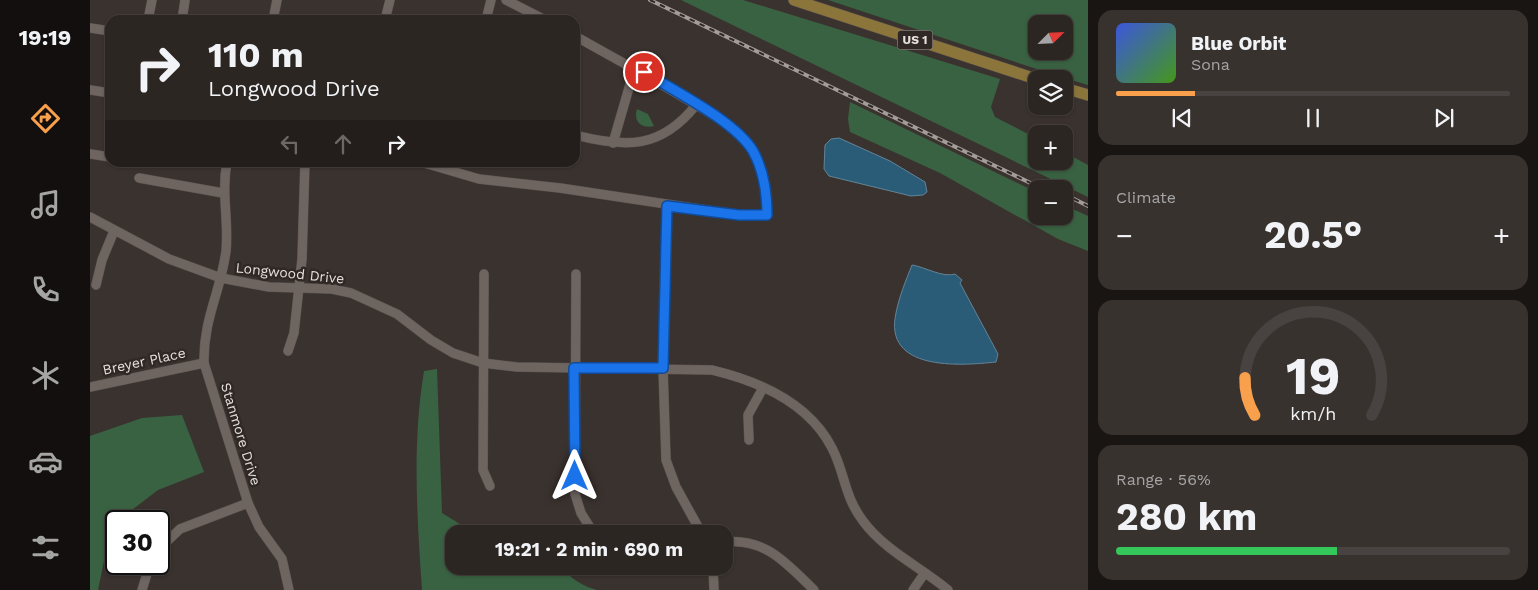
<!DOCTYPE html>
<html lang="en">
<head>
<meta charset="utf-8">
<style>
	:root { --surface:#2c2622; --page:#38322f; --text:#f1f3f6; --muted:#a6a5a5; --line:#484340; --accent:#f9a04c }
	body { margin:0; font-family:"Work Sans",sans-serif; background:var(--page); color:var(--text); height:100vh; display:flex; flex-direction:column; font-size:19px; white-space:nowrap }
	* { box-sizing:border-box; margin:0 }
	p { font-size:16px; color:var(--muted) }
	.icon { flex:none; width:28px; height:28px; fill:none; stroke:currentColor; stroke-width:2; stroke-linecap:round; stroke-linejoin:round }
	.map { position:relative; flex:1; overflow:hidden }
	.side { display:flex; flex-direction:column; gap:10px; padding:10px; background:#181513; width:450px }
	.side>* { flex:none }
	.banner { position:absolute; left:15px; top:15px; width:475px; height:152px; border-radius:15px; box-shadow:0 1px 4px #0004,0 0 0 1px var(--line); background:#2c2622; color:var(--text); overflow:hidden }
	.needle { width:32px; rotate:66deg }
	.fabs { position:absolute; left:938px; top:15px; display:grid; gap:10px }
	.fabs a { display:grid; place-items:center; width:45px; height:45px; border-radius:10px; background:var(--surface); box-shadow:0 1px 4px #0004,0 0 0 1px var(--line); font-size:25px }
	.speed { position:absolute; left:15px; top:510px; display:flex; gap:10px; font-size:25px; font-weight:700; text-align:center }
	.speed>* { display:grid; place-content:center; width:65px; height:65px; border-radius:50%; background:var(--surface); box-shadow:0 1px 4px #0004,0 0 0 1px var(--line); line-height:1 }
	.speed .limit { border:2px solid #111; border-radius:8px; background:#fff; color:#111 }
	.pin { position:absolute; display:grid; place-items:center; width:42px; height:42px; color:#fff; margin:-21px; border:2px solid #fff; border-radius:50%; box-shadow:0 1px 5px #0007 }
	.me { position:absolute; width:55px; margin:-28px; rotate:0deg; stroke-linejoin:round; filter:drop-shadow(0 0 4px #0008) }
	.turn { display:flex; align-items:center; gap:18px; height:105px; padding:0 20px; font-size:22px }
	.turn .icon { width:65px; height:65px; stroke-width:2.5 }
	.turn b { display:block; font-size:35px; line-height:42px }
	.lanes { display:flex; align-items:center; height:48px; padding:0 20px; background:#0003; justify-content:center; gap:25px; direction:ltr }
	.lanes .off { opacity:.35 }
	.big { font-size:38px; font-weight:700; line-height:1.1 }
	.side .tile { flex:1; display:flex; flex-direction:column; justify-content:center; gap:8px; min-width:0; padding:0 18px; border-radius:15px; background:var(--page) }
	.side .dial { align-items:center; gap:0 }
	.dial svg { height:130px; overflow:visible; fill:none; stroke:var(--line); stroke-width:7; stroke-linecap:round; text-anchor:middle }
	.dial text { fill:var(--text); stroke:none }
	.song { display:flex; align-items:center; gap:15px }
	.cover { width:60px; height:60px; border-radius:8px; background:linear-gradient(135deg,hsl(230 70% 55%),hsl(100 70% 35%)) }
	.played { height:5px; border-radius:2px; background:linear-gradient(90deg,var(--accent) 20%,var(--line) 20%) }
	.keys { display:flex; justify-content:space-around; direction:ltr }
	.heat { display:flex; justify-content:space-between; align-items:center; font-size:28px; direction:ltr }
	.charge { height:8px; border-radius:4px; background:linear-gradient(90deg,#34c759 56%,var(--line) 0) }
	.trip { position:absolute; left:355px; top:525px; width:288px; height:50px; border-radius:15px; background:var(--surface); box-shadow:0 1px 4px #0004,0 0 0 1px var(--line); font-weight:700; line-height:50px; text-align:center }
	main { display:flex; flex:1; min-height:0 }
	.tabs { display:flex; flex-direction:column; width:90px; justify-content:space-around; align-items:center; background:#120f0e; color:var(--muted) }
	.tabs .icon { width:35px; height:35px }
	.tabs .active { color:var(--accent) }
	.tabs b { font-size:22px; color:var(--text) }
	.map>svg:first-child { display:block }
</style>
</head>
<body>
<main>
<nav class="tabs">
<b>19:19</b>
<svg class="icon active" aria-label="directions" viewBox="0 0 24 24"><path d="M12 3l9 9-9 9-9-9zM9 14v-3h6M13 9l2 2-2 2"/></svg>
<svg class="icon" aria-label="music" viewBox="0 0 24 24"><path d="M9 18V5l10-2v13"/><circle cx="6" cy="18" r="3"/><circle cx="16" cy="16" r="3"/></svg>
<svg class="icon" aria-label="phone" viewBox="0 0 24 24"><path d="M5 4h4l2 5-3 2q2 4 5 5l2-3 5 2v4C11 20 4 13 5 4z"/></svg>
<svg class="icon" aria-label="climate" viewBox="0 0 24 24"><path d="M12 3v18M4 7l16 10M4 17L20 7"/></svg>
<svg class="icon" aria-label="car" viewBox="0 0 24 24"><path d="M5 17H2v-5l4-1 3-4h7l3 4 3 1v5h-3M9 17h6M6 11h13"/><circle cx="7" cy="17" r="2"/><circle cx="17" cy="17" r="2"/></svg>
<svg class="icon" aria-label="filters" viewBox="0 0 24 24"><path d="M4 7h16M4 17h16"/><circle cx="9" cy="7" r="2"/><circle cx="15" cy="17" r="2"/></svg>
</nav>
<div class="map">
<svg width="998" height="590" viewBox="0 0 998 590">
	<rect width="100%" height="100%" fill="#3a322e"/>
	<!-- green -->
	<g fill="#396242" fill-rule="evenodd">
		<path d="M 591,0 L 653,0 L 910,79 L 901,107 L 905,117 L 946,138 L 946,161 L 974,161 L 974,152 L 998,165 L 998,197 Z"/>
		<path d="M 738,0 L 998,0 L 998,85 L 971,77 ZM 946,24 L 974,24 L 974,51 L 946,51 Z"/>
		<path d="M 760,102 L 946,192 L 946,216 L 974,216 L 974,205 L 998,216 L 998,251 L 968,239 L 850,173 L 760,132 L 758,119 Z"/>
		<path d="M 547,109 L 558,114 L 564,126 C 552,129 543,122 547,109 Z"/>
		<path d="M 347,369 L 352,513 L 383,532 L 398,534 L 364,534 L 364,566 L 472,566 C 478,578 495,587 507,590 L 332,590 C 327,517 322,444 334,371 Z"/>
		<path d="M 92,415 L 114,472 L 68,490 L 38,513 L 32,521 L 26,521 L 26,528 L 19,537 L 8,590 L 0,590 L 0,436 L 52,418 Z"/>
	</g>
	<!-- water -->
	<g fill="#2a5c78" stroke="#628497">
		<path d="M 749,138 L 800,161 L 835,182 L 837,192 L 833,195 L 821,196 L 739,176 L 734,169 L 735,145 L 741,139 Z"/>
		<path d="M 822,265 C 835,267 853,278 865,274 L 872,280 L 870,283 L 908,354 L 906,362 C 869,366 793,371 806,313 C 809,297 816,280 822,265 Z"/>
	</g>
	<g fill="none" stroke-linecap="round" stroke-linejoin="round">
		<defs>
			<g id="minor">
				<path d="M 416,0 L 455,20"/>
				<path d="M 58,20 L 62,0"/>
				<path d="M 92,20 L 95,0"/>
				<path d="M 183,20 L 187,0"/>
				<path d="M 295,20 L 300,0"/>
				<path d="M 396,20 L 401,0"/>
				<path d="M 0,28 L 20,31"/>
				<path d="M 0,90 L 20,93"/>
				<path d="M 485,135 C 536,148 571,149 606,105"/>
				<path d="M 523,143 L 545,67"/>
				<path d="M 0,154 L 20,157"/>
				<path d="M 137,162 C 131,193 139,221 136,251 C 131,291 113,319 114,363 L 158,503 L 169,527 L 192,559 L 199,590"/>
				<path d="M 331,162 L 389,179 L 470,188 L 649,215 L 677,215 C 677,192 674,168 661,149 C 647,127 623,115 601,102 C 563,79 524,58 485,36"/>
				<path d="M 49,178 L 133,193"/>
				<path d="M 577,206 L 573,368 L 576,460 L 586,487 L 612,534"/>
				<path d="M 0,217 L 79,259 L 131,278 L 179,287 L 242,289 L 261,293 L 307,314 L 341,340 L 363,353 L 393,363 L 427,367 L 622,370 C 668,381 719,403 742,448 C 755,473 754,496 773,521 C 795,551 831,567 858,590"/>
				<path d="M 394,274 L 393,470 L 400,486"/>
				<path d="M 486,274 L 485,494 L 491,513 L 504,534"/>
				<path d="M 6,285 L 12,260 L 24,231"/>
				<path d="M 198,351 L 204,333 L 212,259 L 215,162"/>
				<path d="M 0,387 L 114,363"/>
				<path d="M 659,440 L 658,415 L 673,388"/>
				<path d="M 634,542 C 676,538 696,563 724,590"/>
				<path d="M 69,549 L 90,529 L 158,503"/>
				<path d="M 623,566 L 624,590"/>
				<path d="M 52,590 L 60,564"/>
				<path d="M 823,590 L 834,574"/>
			</g>
			<g id="major">
				<path d="M 704,0 L 946,79"/>
				<path d="M 974,88 L 998,95"/>
			</g>
		</defs>
		<!-- minor casing -->
		<use href="#minor" stroke="#58514e" stroke-width="10"/>
		<!-- major casing -->
		<use href="#major" stroke="#58514e" stroke-width="12"/>
		<!-- minor -->
		<use href="#minor" stroke="#6e6560" stroke-width="9"/>
		<!-- major -->
		<use href="#major" stroke="#8b753b" stroke-width="11"/>
		<defs>
			<g id="rail">
				<path d="M 560,0 L 953,189"/>
				<path d="M 974,194 L 998,206"/>
			</g>
		</defs>
		<!-- rail casing -->
		<use href="#rail" stroke="#a39c99" stroke-width="4"/>
		<!-- rail -->
		<use href="#rail" stroke="#302824" stroke-width="2" stroke-dasharray="5.5" stroke-linecap="butt"/>
	</g>
	<g fill="none" stroke-linecap="round" stroke-linejoin="round">
		<defs>
			<path id="route" d="M 485,476 L 484,368 L 573,368 L 577,206 L 649,215 L 677,215 C 677,193 674,171 663,151 C 645,121 584,91 554,72"/>
		</defs>
		<!-- route casing -->
		<use href="#route" stroke="#114b97" stroke-width="12"/>
		<!-- route -->
		<use href="#route" stroke="#1a73e8" stroke-width="9"/>
	</g>
	<g text-anchor="middle" stroke-width="5" stroke-linejoin="round" paint-order="stroke">
		<!-- shield labels -->
		<rect fill="#302824" stroke="#afa9a6" stroke-width="1" x="807.5" y="30.5" width="35" height="19" rx="4"/>
		<g font-size="12" font-weight="bold" fill="#e6e0de">
			<text x="825" y="44">US 1</text>
		</g>
		<!-- street labels -->
		<g font-size="14" fill="#e6e0de" stroke="#302824">
			<text transform="translate(200 273) rotate(6)" y="5">Longwood Drive</text>
			<text transform="translate(54 361) rotate(-12)" y="5">Breyer Place</text>
			<text transform="translate(151 434) rotate(73)" y="5">Stanmore Drive</text>
		</g>
	</g>
</svg>
<div class="fabs">
<a><svg class="needle" viewBox="-14 -14 28 28"><path d="M0-13l5 13h-10z" fill="#e53935"/><path d="M0 13l5-13h-10z" fill="#a6a5a5"/></svg></a>
<a><svg class="icon" aria-label="layers" viewBox="0 0 24 24"><path d="M12 4l9 5-9 5-9-5zM3 14l9 5 9-5"/></svg></a>
<a>+</a>
<a>−</a>
</div>
<div class="speed"><div class="limit">30</div></div>
<div class="pin" style="left:554px;top:72px;background:#d93025"><svg class="icon" aria-label="arrive" viewBox="0 0 24 24"><path d="M6 21V4h12l-3 4 3 4H6"/></svg></div>
<svg class="me" style="left:485px;top:476px" viewBox="-20 -20 40 40"><path d="M0-17L14 15 0 8-14 15z" fill="#1a73e8" stroke="#fff" stroke-width="4"/></svg>
<div class="trip">19:21 · 2 min · 690 m</div>
<div class="banner">
<div class="turn"><svg class="icon" aria-label="right" viewBox="0 0 24 24"><path d="M7 20v-9h11M14 6l5 5-5 5"/></svg><div><b>110 m</b>Longwood Drive</div></div>
<div class="lanes"><svg class="icon off" aria-label="left" viewBox="0 0 24 24"><path d="M17 20v-9H6M10 6l-5 5 5 5"/></svg><svg class="icon off" aria-label="ahead" viewBox="0 0 24 24"><path d="M12 20V5M6 11l6-6 6 6"/></svg><svg class="icon" aria-label="right" viewBox="0 0 24 24"><path d="M7 20v-9h11M14 6l5 5-5 5"/></svg></div>
</div>
</div>
<section class="side">
<div class="tile">
<div class="song"><i class="cover"></i><div><b>Blue Orbit</b><p>Sona</p></div></div>
<div class="played"></div>
<div class="keys"><svg class="icon" aria-label="previous" viewBox="0 0 24 24"><path d="M18 5L8 12l10 7zM5 5v14"/></svg><svg class="icon" aria-label="pause" viewBox="0 0 24 24"><path d="M8 5v14M16 5v14"/></svg><svg class="icon" aria-label="next" viewBox="0 0 24 24"><path d="M6 5l10 7-10 7zM19 5v14"/></svg></div>
</div>
<div class="tile"><p>Climate</p>
<div class="heat"><a>−</a><b class="big">20.5°</b><a>+</a></div>
</div>
<div class="tile dial"><svg viewBox="0 0 100 80">
<path d="M14 69A42 42 0 1 1 86 69"/>
<path d="M14 69A42 42 0 0 1 8 46" stroke="#f9a04c"/>
<text x="50" y="56" font-size="32" font-weight="700">19</text>
<text x="50" y="72" font-size="11">km/h</text>
</svg></div>
<div class="tile"><p>Range · 56%</p><b class="big">280 km</b><div class="charge"></div></div>
</section>
</main>
</body>
</html>
